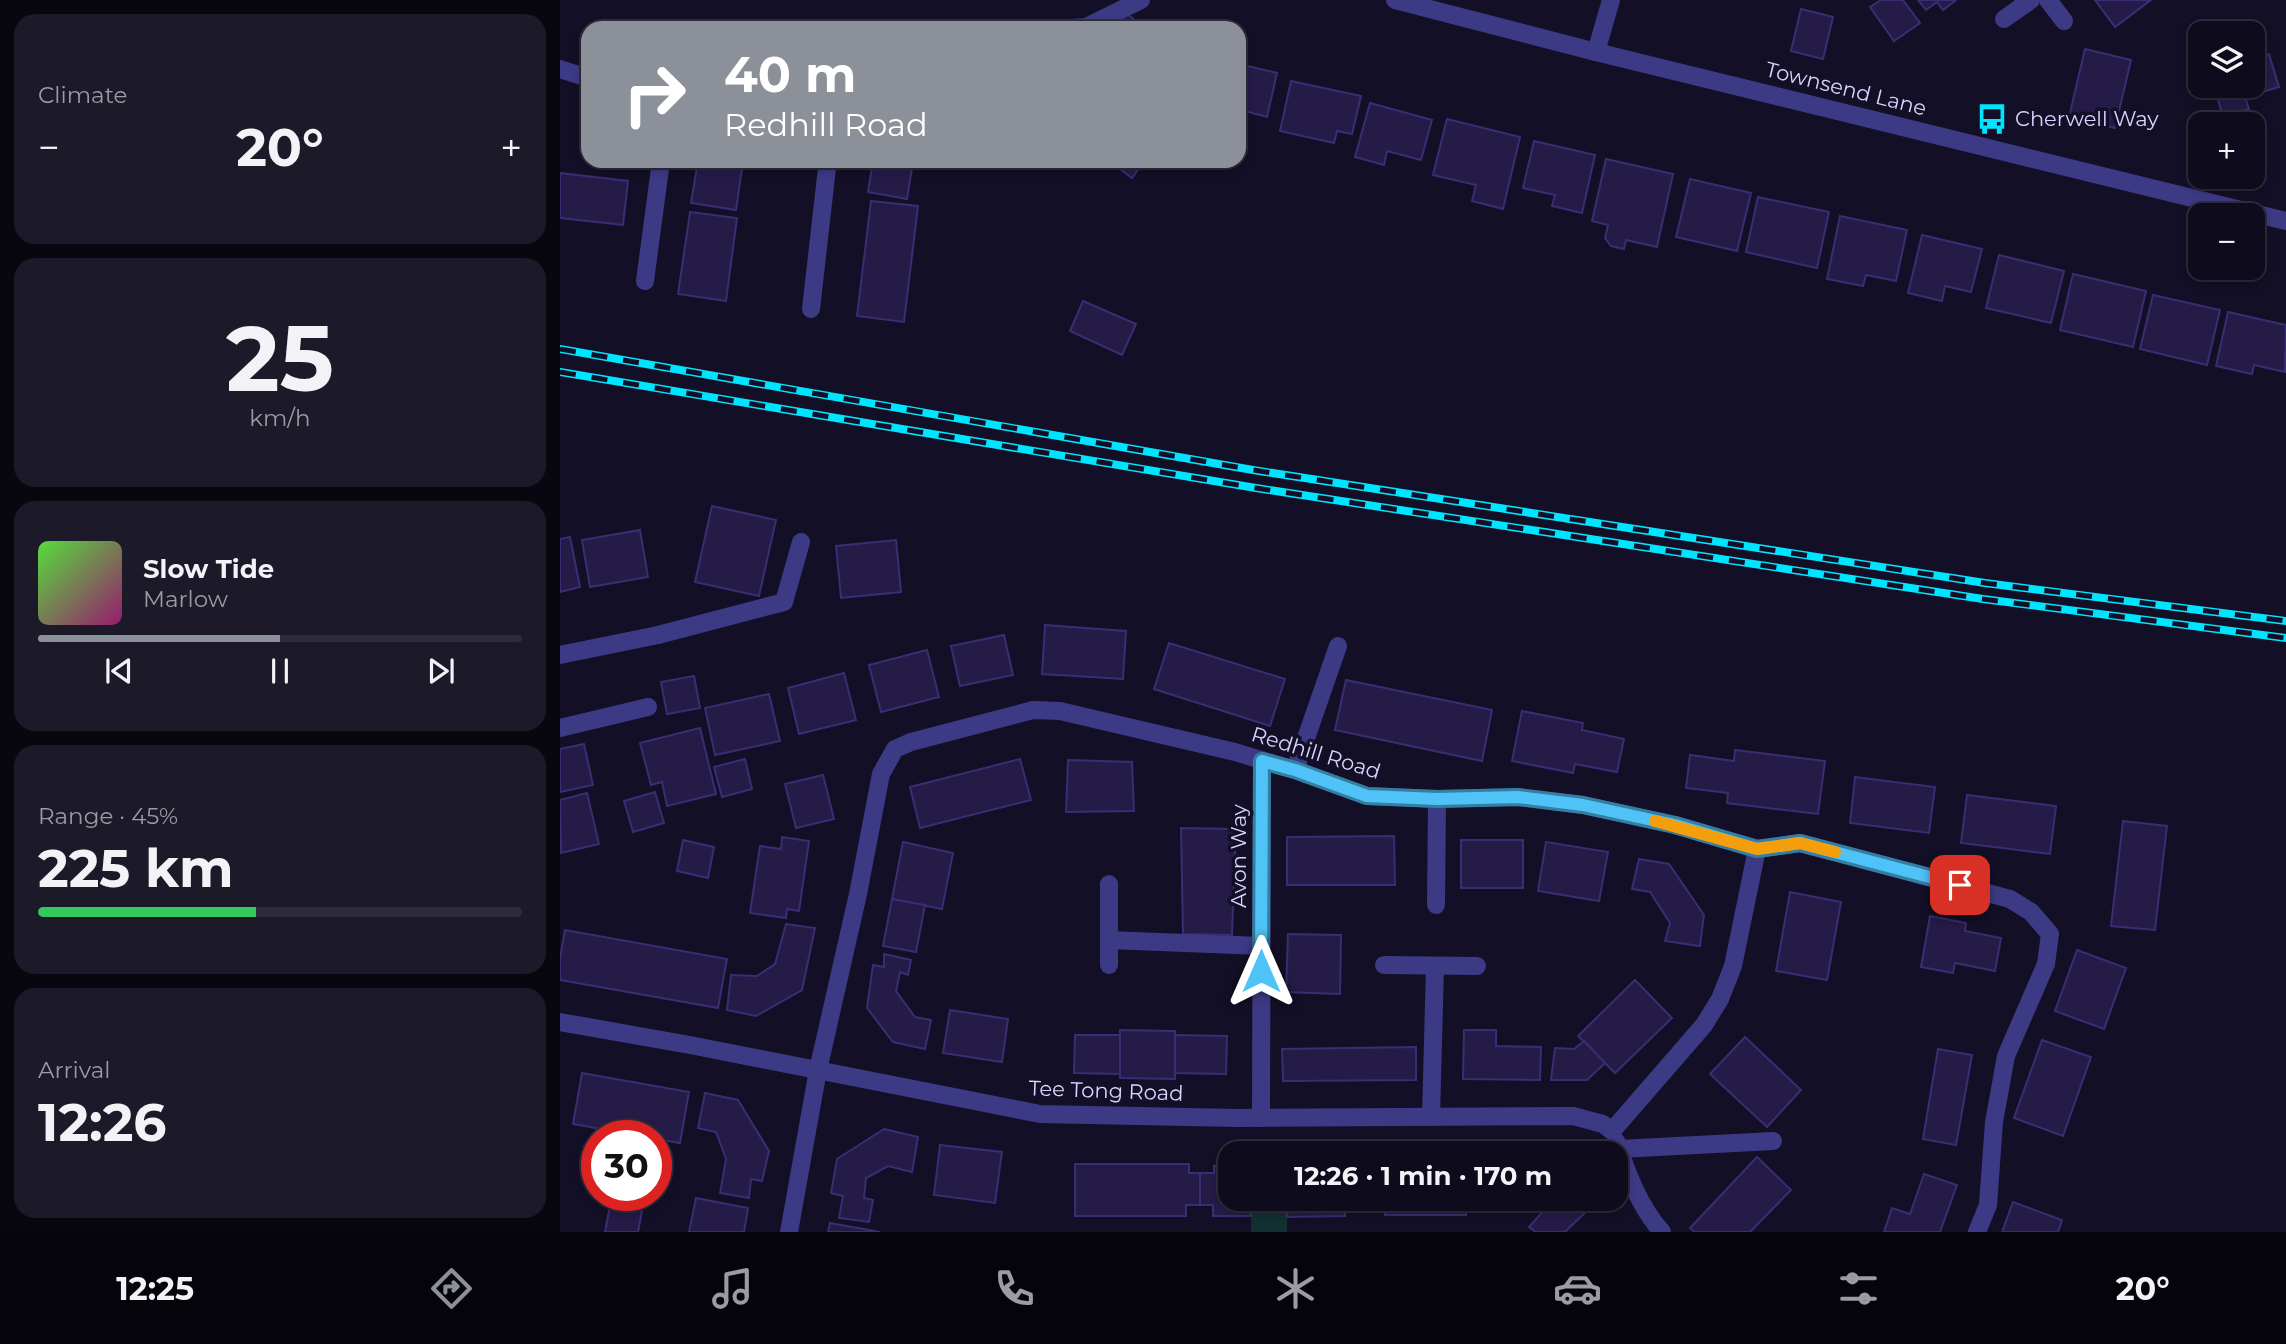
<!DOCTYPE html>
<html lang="en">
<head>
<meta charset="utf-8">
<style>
	:root { --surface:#0e0b1c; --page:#1c1929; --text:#f1f3f6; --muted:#9b9ba3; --line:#2e2b3b; --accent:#8c9099 }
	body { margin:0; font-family:Montserrat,sans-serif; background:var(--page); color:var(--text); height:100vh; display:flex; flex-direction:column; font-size:26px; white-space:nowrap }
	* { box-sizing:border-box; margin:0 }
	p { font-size:23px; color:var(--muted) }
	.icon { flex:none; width:38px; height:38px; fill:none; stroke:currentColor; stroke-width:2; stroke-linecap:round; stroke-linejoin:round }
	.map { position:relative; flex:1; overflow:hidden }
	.sheet { display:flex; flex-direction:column; gap:14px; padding:14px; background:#08060f; width:560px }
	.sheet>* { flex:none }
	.hud { position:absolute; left:21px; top:21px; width:665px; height:147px; border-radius:21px; box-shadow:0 4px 10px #0003,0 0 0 2px var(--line); background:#8c9099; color:#fff; overflow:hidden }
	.fabs { position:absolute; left:1628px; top:21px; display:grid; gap:14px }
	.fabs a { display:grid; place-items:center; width:77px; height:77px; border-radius:14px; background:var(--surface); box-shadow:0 4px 10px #0003,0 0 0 2px var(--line); font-size:35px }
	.speed { position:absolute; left:21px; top:1120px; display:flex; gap:14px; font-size:35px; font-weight:700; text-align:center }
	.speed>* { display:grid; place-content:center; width:91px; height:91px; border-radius:50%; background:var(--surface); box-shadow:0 4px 10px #0003,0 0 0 2px var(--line); line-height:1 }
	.speed .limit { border:10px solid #d22; background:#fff; color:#111 }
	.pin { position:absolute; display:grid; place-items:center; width:60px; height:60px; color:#fff; margin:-30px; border-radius:14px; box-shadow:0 4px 10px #0006 }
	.me { position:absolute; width:77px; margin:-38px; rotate:0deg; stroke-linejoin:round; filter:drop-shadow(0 0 5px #0008) }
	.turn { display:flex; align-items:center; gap:24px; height:147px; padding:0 28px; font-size:32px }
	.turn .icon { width:91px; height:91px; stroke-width:2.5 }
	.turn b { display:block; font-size:49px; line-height:60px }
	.big { font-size:52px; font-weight:700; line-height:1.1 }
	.sheet .widget { flex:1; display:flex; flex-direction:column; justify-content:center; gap:10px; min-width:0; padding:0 24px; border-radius:21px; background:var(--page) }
	.sheet .dial { align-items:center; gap:0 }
	.dial b { font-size:91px; line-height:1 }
	.song { display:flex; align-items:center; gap:21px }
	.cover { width:84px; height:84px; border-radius:10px; background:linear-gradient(135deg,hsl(110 70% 55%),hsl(320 70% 35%)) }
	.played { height:7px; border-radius:4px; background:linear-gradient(90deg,var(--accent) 50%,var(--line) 50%) }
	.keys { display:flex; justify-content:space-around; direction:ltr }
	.heat { display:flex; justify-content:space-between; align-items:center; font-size:38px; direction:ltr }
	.charge { height:10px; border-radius:5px; background:linear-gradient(90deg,#34c759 45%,var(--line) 0) }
	.trip { position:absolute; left:658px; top:1141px; width:410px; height:70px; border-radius:21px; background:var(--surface); box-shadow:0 4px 10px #0003,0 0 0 2px var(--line); font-weight:700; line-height:70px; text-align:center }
	.menu { display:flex; height:112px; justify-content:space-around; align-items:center; background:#06040b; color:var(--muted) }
	.menu .icon { width:49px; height:49px }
	.menu .current { color:var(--accent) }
	.menu b { font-size:32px; color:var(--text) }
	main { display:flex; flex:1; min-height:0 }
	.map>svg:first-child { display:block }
</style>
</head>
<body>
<main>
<section class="sheet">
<div class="widget"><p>Climate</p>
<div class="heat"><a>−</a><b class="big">20°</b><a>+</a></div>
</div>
<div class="widget dial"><b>25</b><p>km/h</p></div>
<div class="widget">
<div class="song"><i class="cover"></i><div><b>Slow Tide</b><p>Marlow</p></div></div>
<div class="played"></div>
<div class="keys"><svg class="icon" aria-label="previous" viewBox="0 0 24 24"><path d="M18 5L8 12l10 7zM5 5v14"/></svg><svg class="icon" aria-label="pause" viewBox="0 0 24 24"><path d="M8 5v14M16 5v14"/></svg><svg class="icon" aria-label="next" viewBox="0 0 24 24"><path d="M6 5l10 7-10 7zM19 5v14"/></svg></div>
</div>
<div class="widget"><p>Range · 45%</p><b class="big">225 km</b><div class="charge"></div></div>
<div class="widget"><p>Arrival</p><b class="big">12:26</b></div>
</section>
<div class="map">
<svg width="1726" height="1232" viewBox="0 0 1726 1232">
	<rect width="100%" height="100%" fill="#130f26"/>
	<!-- green -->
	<rect fill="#12302f" x="691" y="1199" width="36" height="33"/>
	<!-- building -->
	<g fill="#241b47" stroke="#3b2d73" stroke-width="2">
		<path d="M 1321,0 L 1343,0 L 1360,23 L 1334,41 L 1310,7 Z"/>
		<path d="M 1358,0 L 1396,0 L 1383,10 L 1377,2 L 1366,10 Z"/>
		<path d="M 1535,0 L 1591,0 L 1555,27 Z"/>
		<path d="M 1241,9 L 1273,17 L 1263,59 L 1231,51 Z"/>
		<path d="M 566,13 L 585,28 L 555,28 Z"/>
		<path d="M 1525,49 L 1571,60 L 1555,128 L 1509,117 Z"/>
		<path d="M 1709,54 L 1719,87 L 1685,97 L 1689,109 L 1663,117 L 1654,86 L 1692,86 L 1692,60 Z"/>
		<path d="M 679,64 L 717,73 L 707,117 L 681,110 L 679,118 Z"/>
		<path d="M 731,81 L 801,96 L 792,134 L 777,131 L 774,143 L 720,131 Z"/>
		<path d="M 810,103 L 872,120 L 861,160 L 827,151 L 824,165 L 795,157 Z"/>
		<path d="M 1638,116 L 1666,123 L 1640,124 L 1640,152 L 1629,149 Z"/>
		<path d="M 887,119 L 960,137 L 943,209 L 912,201 L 916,185 L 873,175 Z"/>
		<path d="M 974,141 L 1035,155 L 1022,213 L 992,206 L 995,195 L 963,188 Z"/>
		<path d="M 1046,159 L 1113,174 L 1097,247 L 1066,240 L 1064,249 L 1051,246 L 1045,238 L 1048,225 L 1032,221 Z"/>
		<path d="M 138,161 L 183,161 L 176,210 L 131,203 Z"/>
		<path d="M 313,161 L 352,168 L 347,199 L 308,192 Z"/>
		<path d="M 558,161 L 584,161 L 572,178 L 555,165 Z"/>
		<path d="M 0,173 L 68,181 L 63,225 L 0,218 Z"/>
		<path d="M 1130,179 L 1191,193 L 1177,251 L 1116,237 Z"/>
		<path d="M 1198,197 L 1269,212 L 1257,268 L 1186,252 Z"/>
		<path d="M 311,201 L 358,206 L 344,322 L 297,316 Z"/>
		<path d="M 130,212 L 177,218 L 166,301 L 118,294 Z"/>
		<path d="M 1280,216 L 1347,230 L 1336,281 L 1306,275 L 1303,286 L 1267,279 Z"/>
		<path d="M 1362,235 L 1422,249 L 1411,292 L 1385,286 L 1382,301 L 1348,293 Z"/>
		<path d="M 1439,255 L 1504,271 L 1491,323 L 1426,308 Z"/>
		<path d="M 1513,274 L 1586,291 L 1573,347 L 1500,330 Z"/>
		<path d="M 1593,295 L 1660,310 L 1647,365 L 1580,349 Z"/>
		<path d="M 523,301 L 576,324 L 562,355 L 510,331 Z"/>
		<path d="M 1668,312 L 1726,325 L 1725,372 L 1694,365 L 1692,374 L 1656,366 Z"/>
		<path d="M 152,506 L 216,520 L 199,596 L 135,582 Z"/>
		<path d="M 80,530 L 88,577 L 30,587 L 22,540 Z"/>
		<path d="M 10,537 L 20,587 L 0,592 L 0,539 Z"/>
		<path d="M 336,540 L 341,592 L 281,598 L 276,546 Z"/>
		<path d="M 485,625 L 566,631 L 563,679 L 482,674 Z"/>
		<path d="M 444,635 L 453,675 L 400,686 L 391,646 Z"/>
		<path d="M 609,643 L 725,679 L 710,726 L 594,689 Z"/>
		<path d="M 367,650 L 379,697 L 321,712 L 309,665 Z"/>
		<path d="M 284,673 L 296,720 L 239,734 L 228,688 Z"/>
		<path d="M 134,676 L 140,708 L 107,714 L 101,682 Z"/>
		<path d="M 786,680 L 932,710 L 922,761 L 775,730 Z"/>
		<path d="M 209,694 L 220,741 L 155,755 L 145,708 Z"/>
		<path d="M 962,711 L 1023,723 L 1022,730 L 1064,739 L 1057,772 L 1015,764 L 1013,773 L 952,761 Z"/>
		<path d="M 140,728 L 156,794 L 107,806 L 102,782 L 91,785 L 80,743 Z"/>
		<path d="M 24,744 L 33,785 L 0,792 L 0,749 Z"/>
		<path d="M 1175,750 L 1265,761 L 1258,814 L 1167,803 L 1168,793 L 1126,788 L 1130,755 L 1174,761 Z"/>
		<path d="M 185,759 L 192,789 L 162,797 L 154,767 Z"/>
		<path d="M 460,759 L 471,800 L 360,828 L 350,787 Z"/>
		<path d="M 508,760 L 572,762 L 574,811 L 506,812 Z"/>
		<path d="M 263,775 L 274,819 L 236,828 L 225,784 Z"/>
		<path d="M 1295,777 L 1375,787 L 1369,833 L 1290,823 Z"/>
		<path d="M 95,792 L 104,823 L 73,832 L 64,801 Z"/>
		<path d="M 27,793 L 39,844 L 1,853 L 0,800 Z"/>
		<path d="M 1407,795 L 1496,806 L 1490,854 L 1401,843 Z"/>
		<path d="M 1563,821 L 1607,826 L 1595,930 L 1551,926 Z"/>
		<path d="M 621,828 L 676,829 L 672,935 L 623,934 Z"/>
		<path d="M 834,836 L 835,885 L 727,885 L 727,837 Z"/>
		<path d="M 222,837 L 249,841 L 239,911 L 227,909 L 226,918 L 190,913 L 200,846 L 221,849 Z"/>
		<path d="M 123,840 L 154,847 L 148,878 L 117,871 Z"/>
		<rect x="901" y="840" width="62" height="48"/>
		<path d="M 343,842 L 393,853 L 382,909 L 332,899 Z"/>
		<path d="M 986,842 L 1048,852 L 1039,901 L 978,891 Z"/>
		<path d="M 1079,859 L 1109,864 L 1144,915 L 1140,946 L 1105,941 L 1110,923 L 1090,892 L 1072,889 Z"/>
		<path d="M 1230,892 L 1281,902 L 1267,980 L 1216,971 Z"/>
		<path d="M 332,899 L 365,905 L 356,952 L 323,946 Z"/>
		<path d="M 1370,916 L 1406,923 L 1405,931 L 1441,938 L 1435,971 L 1395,963 L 1393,973 L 1361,967 Z"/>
		<path d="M 226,924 L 255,928 L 242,990 L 196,1016 L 167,1010 L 171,975 L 197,976 L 215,964 Z"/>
		<path d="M 5,930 L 167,959 L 158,1008 L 0,980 L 0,958 Z"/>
		<path d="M 728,934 L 781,935 L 780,994 L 726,992 Z"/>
		<path d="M 1517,950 L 1566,968 L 1544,1029 L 1495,1011 Z"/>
		<path d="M 324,954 L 351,960 L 348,975 L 340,972 L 336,991 L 355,1017 L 371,1020 L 365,1049 L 333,1042 L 307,1008 L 313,965 L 324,967 Z"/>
		<path d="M 1075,980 L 1112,1018 L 1055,1073 L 1018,1036 Z"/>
		<path d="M 390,1010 L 448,1019 L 442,1062 L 383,1053 Z"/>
		<path d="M 560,1030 L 615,1031 L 615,1079 L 560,1078 Z"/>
		<path d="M 904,1030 L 936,1030 L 936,1046 L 981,1047 L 980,1080 L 903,1079 Z"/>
		<path d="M 515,1035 L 560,1035 L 560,1074 L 514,1073 Z"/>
		<path d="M 615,1035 L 667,1036 L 666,1074 L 615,1073 Z"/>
		<path d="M 1185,1037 L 1241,1090 L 1207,1127 L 1150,1074 Z"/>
		<path d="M 1482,1040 L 1531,1057 L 1503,1136 L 1454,1118 Z"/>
		<path d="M 1024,1041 L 1045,1063 L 1027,1080 L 991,1080 L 995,1048 L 1014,1049 Z"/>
		<path d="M 856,1047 L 856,1080 L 723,1081 L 722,1049 Z"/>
		<path d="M 1378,1049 L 1412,1055 L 1396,1145 L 1363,1139 Z"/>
		<path d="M 22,1073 L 129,1092 L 120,1143 L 96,1139 L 96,1136 L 80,1136 L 13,1124 Z"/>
		<path d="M 145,1093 L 178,1100 L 209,1151 L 202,1181 L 191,1179 L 189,1198 L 160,1193 L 166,1159 L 156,1132 L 138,1128 Z"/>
		<path d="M 324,1129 L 358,1137 L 352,1172 L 328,1166 L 306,1178 L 304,1198 L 313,1200 L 309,1222 L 279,1218 L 283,1196 L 271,1193 L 277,1159 Z"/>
		<path d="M 380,1145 L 442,1152 L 435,1203 L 374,1195 Z"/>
		<path d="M 1197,1157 L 1231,1190 L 1190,1232 L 1134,1232 L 1130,1228 Z"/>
		<path d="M 515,1164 L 629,1164 L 629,1173 L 640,1173 L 640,1205 L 626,1205 L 626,1216 L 515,1216 Z"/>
		<path d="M 670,1165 L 670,1199 L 691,1199 L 691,1216 L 653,1216 L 653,1205 L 640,1205 L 640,1173 L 654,1173 L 654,1166 Z"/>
		<path d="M 1364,1174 L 1397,1185 L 1380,1232 L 1324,1232 L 1332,1208 L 1350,1214 Z"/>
		<path d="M 52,1195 L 85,1195 L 78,1232 L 45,1232 Z"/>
		<path d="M 136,1198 L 188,1208 L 184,1232 L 129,1232 Z"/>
		<path d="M 727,1199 L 785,1199 L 785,1216 L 727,1217 Z"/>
		<rect x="825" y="1199" width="81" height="16"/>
		<path d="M 977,1199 L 1026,1199 L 1033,1205 L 1005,1232 L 976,1232 L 969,1227 L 985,1209 Z"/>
		<path d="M 1453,1202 L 1502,1220 L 1498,1232 L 1442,1232 Z"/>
		<path d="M 270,1223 L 320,1232 L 268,1232 Z"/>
	</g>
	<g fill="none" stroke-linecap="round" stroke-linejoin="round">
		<!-- service -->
		<g stroke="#3d3a85" stroke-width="18">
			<path d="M 251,309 L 267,168 L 263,161"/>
			<path d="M 98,635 L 224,602 L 241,542"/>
			<path d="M 735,770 L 778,646"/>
			<path d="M 549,884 L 549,965"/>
			<path d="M 876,905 L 877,799"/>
			<path d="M 549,940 L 701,946"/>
			<path d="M 824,965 L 917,966"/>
			<path d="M 871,1117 L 875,966"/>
		</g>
		<!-- minor -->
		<g stroke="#3d3a85" stroke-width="18">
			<path d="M 835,0 L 1036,52 L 1726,221"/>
			<path d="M 1488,0 L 1504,21"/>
			<path d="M 1444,19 L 1471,0"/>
			<path d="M 509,28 L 526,27 L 581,0"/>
			<path d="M 1036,52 L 1051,0"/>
			<path d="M 0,69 L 28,78"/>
			<path d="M 85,281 L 101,161"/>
			<path d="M 0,655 L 98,635"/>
			<path d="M 0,728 L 88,707"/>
			<path d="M 0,1022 L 130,1045 L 480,1114 L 677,1118 L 1013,1116 L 1043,1124 L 1052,1131"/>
			<path d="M 701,1118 L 702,761"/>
			<path d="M 1052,1131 L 1144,1025 L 1160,999 L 1173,966 L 1197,849"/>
			<path d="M 1056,1141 C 1067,1173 1079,1206 1102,1232"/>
			<path d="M 1059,1149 L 1213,1141"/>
			<path d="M 229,1232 L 258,1070 L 298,894 L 321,774 L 335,749 L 351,742 L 473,710 L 500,711 L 675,752 L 735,770 L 807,796 L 877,799 L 958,797 L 1023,805 L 1115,825 L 1197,849 L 1240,843 L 1450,899 L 1471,912 L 1490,934 L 1486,964 L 1446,1056 L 1434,1122 L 1428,1205 L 1417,1232"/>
		</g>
		<defs>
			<g id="rail">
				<path d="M 0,349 L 693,470 L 1425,583 L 1726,621"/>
				<path d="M 0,372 L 696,488 L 1423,599 L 1726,638"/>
			</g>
		</defs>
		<!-- rail casing -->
		<use href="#rail" stroke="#00e5ff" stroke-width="8"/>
		<!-- rail -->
		<use href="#rail" stroke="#130f26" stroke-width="5" stroke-dasharray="16" stroke-linecap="butt"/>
	</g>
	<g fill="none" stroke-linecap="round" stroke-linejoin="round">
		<defs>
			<path id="route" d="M 701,971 L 702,761 L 735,770 L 807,796 L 877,799 L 958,797 L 1023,805 L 1115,825 L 1197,849 L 1240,843 L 1400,885"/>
		</defs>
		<!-- route casing -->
		<use href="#route" stroke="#337fa1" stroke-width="18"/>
		<!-- route -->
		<use href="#route" stroke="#4fc3f7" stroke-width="12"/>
		<!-- slow -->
		<path stroke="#f59e0b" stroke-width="12" d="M 1095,821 L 1197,849 L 1240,843 L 1275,852"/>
	</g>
	<!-- icons -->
	<defs>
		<symbol id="bus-bare" viewBox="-9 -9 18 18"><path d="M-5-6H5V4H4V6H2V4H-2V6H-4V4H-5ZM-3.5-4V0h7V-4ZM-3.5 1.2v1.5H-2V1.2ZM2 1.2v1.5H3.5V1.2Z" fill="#00e5ff" stroke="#130f26" stroke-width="2.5" paint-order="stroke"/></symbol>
	</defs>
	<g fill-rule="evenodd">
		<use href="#bus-bare" x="1410" y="97" width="44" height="44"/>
	</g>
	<g text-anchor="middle" stroke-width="7" stroke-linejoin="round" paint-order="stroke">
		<!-- street labels -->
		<g font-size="21" fill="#d9d4ff" stroke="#130f26">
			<text transform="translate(1286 89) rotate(14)" y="7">Townsend Lane</text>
			<text transform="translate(756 753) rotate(17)" y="7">Redhill Road</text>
			<text transform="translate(679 856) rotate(-90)" y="7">Avon Way</text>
			<text transform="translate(546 1091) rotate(2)" y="7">Tee Tong Road</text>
		</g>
		<!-- poi labels -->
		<g font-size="21" fill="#d9d4ff" stroke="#130f26" text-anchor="start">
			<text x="1455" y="126">Cherwell Way</text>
		</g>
	</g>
</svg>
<div class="fabs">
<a><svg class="icon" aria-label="layers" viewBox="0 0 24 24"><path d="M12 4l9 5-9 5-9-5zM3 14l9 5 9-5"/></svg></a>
<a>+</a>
<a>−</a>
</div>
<div class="speed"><div class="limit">30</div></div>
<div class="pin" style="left:1400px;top:885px;background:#d93025"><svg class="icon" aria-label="arrive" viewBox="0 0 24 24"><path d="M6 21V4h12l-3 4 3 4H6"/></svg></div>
<svg class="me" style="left:701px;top:971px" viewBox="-20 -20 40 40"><path d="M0-17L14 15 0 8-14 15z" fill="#4fc3f7" stroke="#fff" stroke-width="4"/></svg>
<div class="trip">12:26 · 1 min · 170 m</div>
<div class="hud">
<div class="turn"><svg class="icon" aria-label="right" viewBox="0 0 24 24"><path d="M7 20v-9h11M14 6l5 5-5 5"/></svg><div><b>40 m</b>Redhill Road</div></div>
</div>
</div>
</main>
<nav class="menu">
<b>12:25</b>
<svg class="icon current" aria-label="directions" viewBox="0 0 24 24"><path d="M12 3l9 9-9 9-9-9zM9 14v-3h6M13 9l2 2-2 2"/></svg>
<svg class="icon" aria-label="music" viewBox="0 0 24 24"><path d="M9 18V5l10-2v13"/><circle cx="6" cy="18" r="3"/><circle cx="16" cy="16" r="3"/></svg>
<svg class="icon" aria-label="phone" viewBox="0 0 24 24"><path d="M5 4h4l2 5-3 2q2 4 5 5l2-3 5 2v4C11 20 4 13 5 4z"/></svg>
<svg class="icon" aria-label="climate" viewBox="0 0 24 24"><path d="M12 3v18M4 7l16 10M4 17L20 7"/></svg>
<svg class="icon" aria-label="car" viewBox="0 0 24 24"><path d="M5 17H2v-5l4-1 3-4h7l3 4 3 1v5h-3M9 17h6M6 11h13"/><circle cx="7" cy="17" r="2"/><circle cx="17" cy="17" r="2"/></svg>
<svg class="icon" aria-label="filters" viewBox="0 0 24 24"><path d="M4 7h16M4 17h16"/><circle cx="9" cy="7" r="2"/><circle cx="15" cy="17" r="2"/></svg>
<b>20°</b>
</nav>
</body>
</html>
